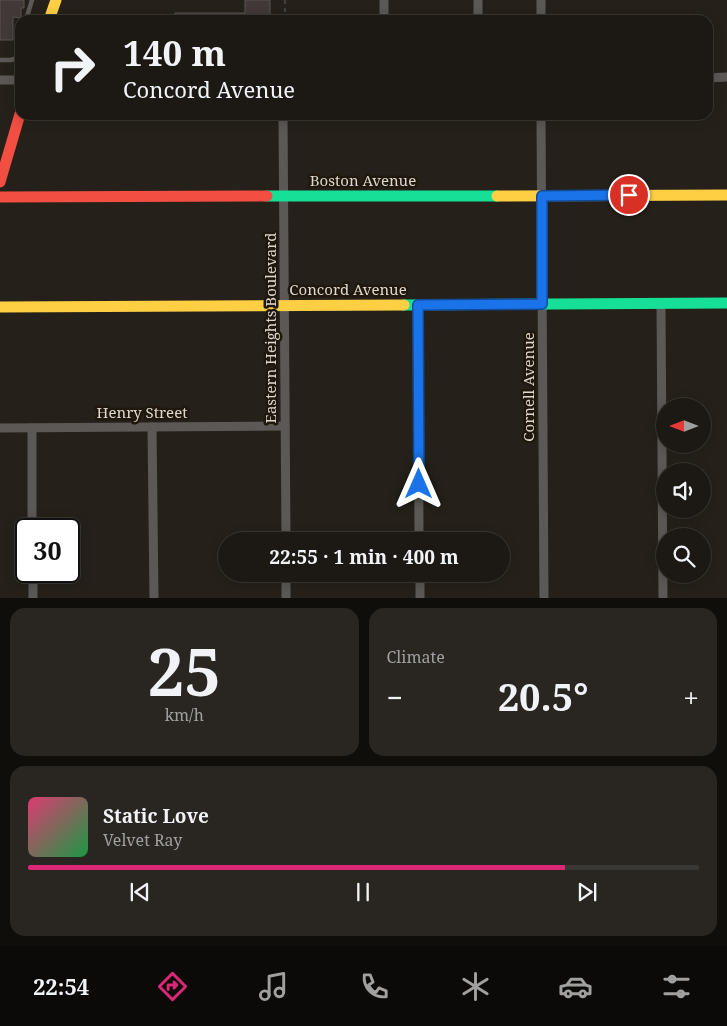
<!DOCTYPE html>
<html lang="en">
<head>
<meta charset="utf-8">
<style>
	:root { --surface:#1c1914; --page:#292622; --text:#f1f3f6; --muted:#a0a0a0; --line:#3a3834; --accent:#db2777 }
	body { margin:0; font-family:"Noto Serif",serif; background:var(--page); color:var(--text); height:100vh; display:flex; flex-direction:column; font-size:19px; white-space:nowrap }
	* { box-sizing:border-box; margin:0 }
	p { font-size:16px; color:var(--muted) }
	.icon { flex:none; width:28px; height:28px; fill:none; stroke:currentColor; stroke-width:2; stroke-linecap:round; stroke-linejoin:round }
	.map { position:relative; height:598px; overflow:hidden }
	.drawer { display:flex; flex-direction:column; gap:10px; padding:10px; background:#0f0e0b; flex:1 }
	.drawer>* { flex:none }
	.top-card { position:absolute; left:15px; top:15px; width:698px; height:105px; border-radius:15px; box-shadow:0 2px 12px #0003,0 0 0 1px var(--line); background:#1c1914; color:var(--text); overflow:hidden }
	.needle { width:32px; rotate:270deg }
	.fabs { position:absolute; left:656px; top:398px; display:grid; gap:10px }
	.fabs a { display:grid; place-items:center; width:55px; height:55px; border-radius:50%; background:var(--surface); box-shadow:0 2px 12px #0003,0 0 0 1px var(--line); font-size:25px }
	.speed { position:absolute; left:15px; top:518px; display:flex; gap:10px; font-size:25px; font-weight:700; text-align:center }
	.speed>* { display:grid; place-content:center; width:65px; height:65px; border-radius:50%; background:var(--surface); box-shadow:0 2px 12px #0003,0 0 0 1px var(--line); line-height:1 }
	.speed .limit { border:2px solid #111; border-radius:8px; background:#fff; color:#111 }
	.pin { position:absolute; display:grid; place-items:center; width:42px; height:42px; color:#fff; margin:-21px; border:2px solid #fff; border-radius:50%; box-shadow:0 1px 5px #0007 }
	.me { position:absolute; width:55px; margin:-28px; rotate:0deg; stroke-linejoin:round; filter:drop-shadow(0 0 4px #0008) }
	.turn { display:flex; align-items:center; gap:18px; height:105px; padding:0 25px; font-size:22px }
	.turn .icon { width:65px; height:65px; stroke-width:2.5 }
	.turn b { display:block; font-size:35px; line-height:42px }
	.big { font-size:38px; font-weight:700; line-height:1.1 }
	.drawer .card { flex:1; display:flex; flex-direction:column; justify-content:center; gap:8px; min-width:0; padding:0 18px; border-radius:15px; background:var(--page) }
	.drawer .dial { align-items:center; gap:0 }
	.dial b { font-size:65px; line-height:1 }
	.song { display:flex; align-items:center; gap:15px }
	.cover { width:60px; height:60px; border-radius:8px; background:linear-gradient(135deg,hsl(340 70% 55%),hsl(140 70% 35%)) }
	.played { height:5px; border-radius:2px; background:linear-gradient(90deg,var(--accent) 80%,var(--line) 80%) }
	.keys { display:flex; justify-content:space-around; direction:ltr }
	.heat { display:flex; justify-content:space-between; align-items:center; font-size:28px; direction:ltr }
	.drawer .tiles { flex:1; display:grid; gap:10px; grid-template-columns:1fr 1fr }
	.card:last-child { grid-column:span 2 }
	.trip { position:absolute; left:218px; top:532px; width:292px; height:50px; border-radius:25px; background:var(--surface); box-shadow:0 2px 12px #0003,0 0 0 1px var(--line); font-weight:700; line-height:50px; text-align:center }
	.tab-bar { display:flex; height:80px; justify-content:space-around; align-items:center; background:#0b0a08; color:var(--muted) }
	.tab-bar .icon { width:35px; height:35px }
	.tab-bar .active { color:var(--accent) }
	.tab-bar b { font-size:22px; color:var(--text) }
	.map>svg:first-child { display:block }
</style>
</head>
<body>
<div class="map">
<svg width="727" height="599" viewBox="0 0 727 599">
	<rect width="100%" height="100%" fill="#25211a"/>
	<!-- building -->
	<g fill="#423838" stroke="#595452">
		<path d="M 0,0 L 24,0 L 24,8 L 21,8 L 21,18 L 13,17 L 13,40 L 0,40 Z"/>
		<path d="M 245,0 L 270,0 L 270,20 L 175,20 L 175,13 L 245,13 Z"/>
	</g>
	<g fill="none" stroke-linecap="round" stroke-linejoin="round">
		<!-- path -->
		<path stroke="#63615e" stroke-width="1" stroke-dasharray="4 4" stroke-linecap="butt" d="M 285,0 L 285,20"/>
		<!-- lane -->
		<g stroke="#5c5856" stroke-width="4.5">
			<path d="M 26,20 L 32,0"/>
			<path d="M 0,60 L 11,60 L 20,57 L 18,44 L 20,38"/>
		</g>
		<!-- street -->
		<g stroke="#5c5856" stroke-width="9">
			<path d="M 478,0 L 478,20"/>
			<path d="M 541,0 L 541,20"/>
			<path d="M 384,20 L 384,0"/>
			<path d="M 708,78 L 727,77"/>
			<path d="M 0,80 L 20,80"/>
			<path d="M 283,115 L 286,541"/>
			<path d="M 541,115 L 544,599"/>
			<path d="M 661,303 L 663,599"/>
			<path d="M 418,305 L 419,541"/>
			<path d="M 152,427 L 154,599"/>
			<path d="M 0,428 L 285,426"/>
			<path d="M 32,428 L 32,529"/>
			<path d="M 33,571 L 33,599"/>
			<path d="M 286,574 L 286,599"/>
			<path d="M 420,574 L 420,599"/>
		</g>
		<!-- fast -->
		<g stroke="#16e098" stroke-width="11">
			<path d="M 267,196 L 497,196"/>
			<path d="M 404,305 L 727,303"/>
		</g>
		<!-- slow -->
		<g stroke="#ffcf43" stroke-width="11">
			<path d="M 49,20 L 56,0"/>
			<path d="M 497,196 L 727,195"/>
			<path d="M 0,307 L 404,305"/>
		</g>
		<!-- jam -->
		<g stroke="#f24e42" stroke-width="11">
			<path d="M 0,182 L 20,114"/>
			<path d="M 0,197 L 267,196"/>
		</g>
	</g>
	<g fill="none" stroke-linecap="round" stroke-linejoin="round">
		<defs>
			<path id="route" d="M 419,484 L 418,305 L 542,304 L 542,196 L 629,195"/>
		</defs>
		<!-- route casing -->
		<use href="#route" stroke="#114b97" stroke-width="12"/>
		<!-- route -->
		<use href="#route" stroke="#1a73e8" stroke-width="9"/>
	</g>
	<g text-anchor="middle" stroke-width="5" stroke-linejoin="round" paint-order="stroke">
		<!-- street labels -->
		<g font-size="15" fill="#ddd8cf" stroke="#20180c">
			<text x="363" y="186">Boston Avenue</text>
			<text x="348" y="295">Concord Avenue</text>
			<text transform="translate(271 328) rotate(-90)" y="5">Eastern Heights Boulevard</text>
			<text transform="translate(529 387) rotate(-90)" y="5">Cornell Avenue</text>
			<text x="142" y="418">Henry Street</text>
		</g>
	</g>
</svg>
<div class="fabs">
<a><svg class="needle" viewBox="-14 -14 28 28"><path d="M0-13l5 13h-10z" fill="#e53935"/><path d="M0 13l5-13h-10z" fill="#a0a0a0"/></svg></a>
<a><svg class="icon" aria-label="sound" viewBox="0 0 24 24"><path d="M4 9h4l5-4v14l-5-4H4zM17 9q2 3 0 6"/></svg></a>
<a><svg class="icon" aria-label="search" viewBox="0 0 24 24"><circle cx="10" cy="10" r="6"/><path d="M15 15l6 6"/></svg></a>
</div>
<div class="speed"><div class="limit">30</div></div>
<div class="pin" style="left:629px;top:195px;background:#d93025"><svg class="icon" aria-label="arrive" viewBox="0 0 24 24"><path d="M6 21V4h12l-3 4 3 4H6"/></svg></div>
<svg class="me" style="left:419px;top:484px" viewBox="-20 -20 40 40"><path d="M0-17L14 15 0 8-14 15z" fill="#1a73e8" stroke="#fff" stroke-width="4"/></svg>
<div class="trip">22:55 · 1 min · 400 m</div>
<div class="top-card">
<div class="turn"><svg class="icon" aria-label="right" viewBox="0 0 24 24"><path d="M7 20v-9h11M14 6l5 5-5 5"/></svg><div><b>140 m</b>Concord Avenue</div></div>
</div>
</div>
<section class="drawer">
<div class="tiles">
<div class="card dial"><b>25</b><p>km/h</p></div>
<div class="card"><p>Climate</p>
<div class="heat"><a>−</a><b class="big">20.5°</b><a>+</a></div>
</div>
<div class="card">
<div class="song"><i class="cover"></i><div><b>Static Love</b><p>Velvet Ray</p></div></div>
<div class="played"></div>
<div class="keys"><svg class="icon" aria-label="previous" viewBox="0 0 24 24"><path d="M18 5L8 12l10 7zM5 5v14"/></svg><svg class="icon" aria-label="pause" viewBox="0 0 24 24"><path d="M8 5v14M16 5v14"/></svg><svg class="icon" aria-label="next" viewBox="0 0 24 24"><path d="M6 5l10 7-10 7zM19 5v14"/></svg></div>
</div>
</div>
</section>
<nav class="tab-bar">
<b>22:54</b>
<svg class="icon active" aria-label="directions" viewBox="0 0 24 24"><path d="M12 3l9 9-9 9-9-9zM9 14v-3h6M13 9l2 2-2 2"/></svg>
<svg class="icon" aria-label="music" viewBox="0 0 24 24"><path d="M9 18V5l10-2v13"/><circle cx="6" cy="18" r="3"/><circle cx="16" cy="16" r="3"/></svg>
<svg class="icon" aria-label="phone" viewBox="0 0 24 24"><path d="M5 4h4l2 5-3 2q2 4 5 5l2-3 5 2v4C11 20 4 13 5 4z"/></svg>
<svg class="icon" aria-label="climate" viewBox="0 0 24 24"><path d="M12 3v18M4 7l16 10M4 17L20 7"/></svg>
<svg class="icon" aria-label="car" viewBox="0 0 24 24"><path d="M5 17H2v-5l4-1 3-4h7l3 4 3 1v5h-3M9 17h6M6 11h13"/><circle cx="7" cy="17" r="2"/><circle cx="17" cy="17" r="2"/></svg>
<svg class="icon" aria-label="filters" viewBox="0 0 24 24"><path d="M4 7h16M4 17h16"/><circle cx="9" cy="7" r="2"/><circle cx="15" cy="17" r="2"/></svg>
</nav>
</body>
</html>
